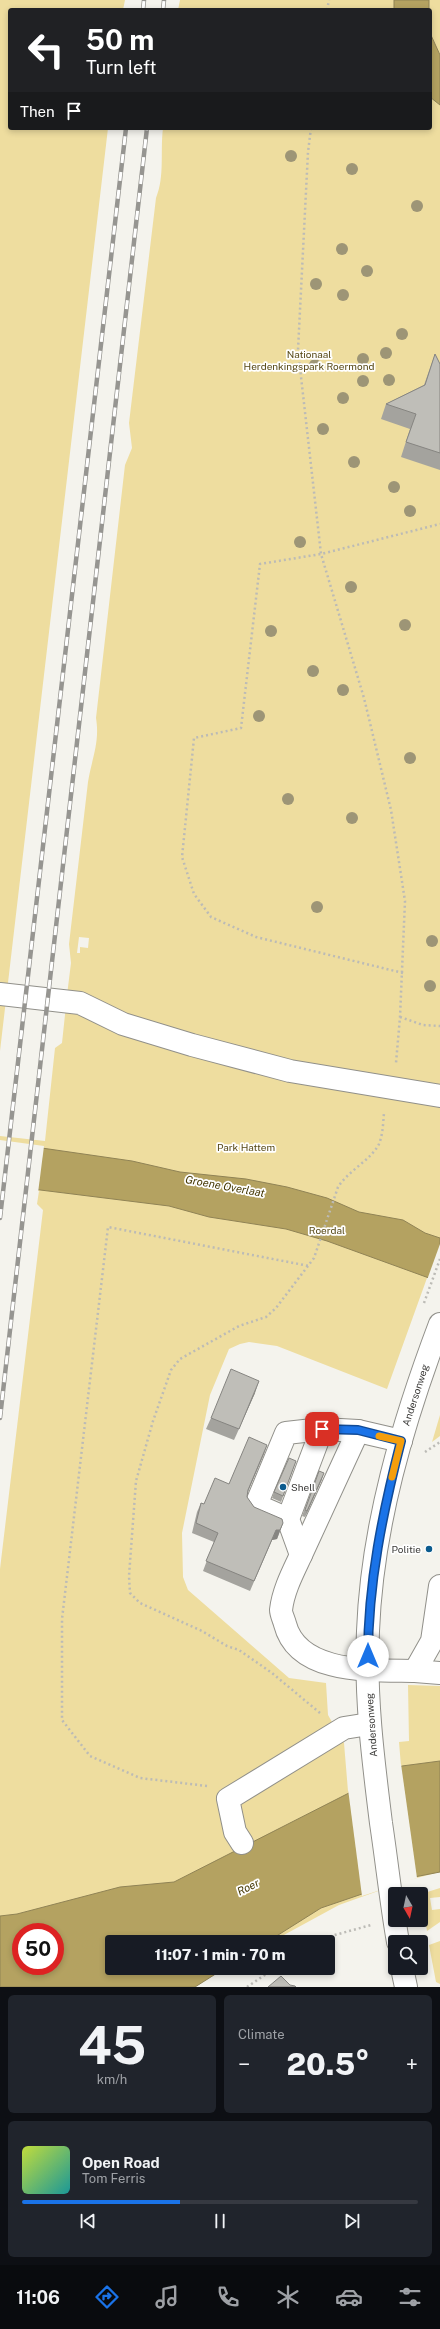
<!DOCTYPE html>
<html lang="en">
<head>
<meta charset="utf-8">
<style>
	:root { --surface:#171b24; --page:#20242c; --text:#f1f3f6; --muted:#9ea1a6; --line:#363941; --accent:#1a73e8 }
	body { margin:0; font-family:"Public Sans",sans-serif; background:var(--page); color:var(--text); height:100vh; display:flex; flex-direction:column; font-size:15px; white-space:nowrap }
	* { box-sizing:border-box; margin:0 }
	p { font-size:13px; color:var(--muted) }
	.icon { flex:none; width:22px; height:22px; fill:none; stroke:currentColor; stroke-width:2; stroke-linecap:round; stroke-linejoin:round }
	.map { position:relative; height:1987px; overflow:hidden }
	.side { display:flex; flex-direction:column; gap:8px; padding:8px; background:#0d0f14; flex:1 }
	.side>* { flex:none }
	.top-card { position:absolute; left:8px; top:8px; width:424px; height:122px; border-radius:4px; box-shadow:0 2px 6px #0003; background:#202124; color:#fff; overflow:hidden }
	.needle { width:26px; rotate:171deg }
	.buttons { position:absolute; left:388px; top:1887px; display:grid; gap:8px }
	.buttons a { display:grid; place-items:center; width:40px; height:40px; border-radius:4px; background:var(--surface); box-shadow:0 2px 6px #0003; font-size:20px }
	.speed { position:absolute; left:12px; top:1923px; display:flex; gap:8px; font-size:20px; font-weight:700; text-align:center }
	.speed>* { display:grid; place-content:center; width:52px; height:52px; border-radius:50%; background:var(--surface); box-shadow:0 2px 6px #0003; line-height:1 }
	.speed .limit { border:6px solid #d22; background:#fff; color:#111 }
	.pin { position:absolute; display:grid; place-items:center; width:34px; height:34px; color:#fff; margin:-17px; border-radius:8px; box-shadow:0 2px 6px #0006 }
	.me { position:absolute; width:44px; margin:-22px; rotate:0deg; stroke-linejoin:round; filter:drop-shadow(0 0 3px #0008) }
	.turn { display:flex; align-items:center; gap:14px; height:84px; padding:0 12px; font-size:18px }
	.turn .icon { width:52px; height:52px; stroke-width:2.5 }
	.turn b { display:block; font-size:28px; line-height:34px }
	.then { display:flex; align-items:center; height:38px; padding:0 12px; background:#0003; gap:8px; font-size:15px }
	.big { font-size:30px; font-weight:800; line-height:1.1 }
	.side .widget { flex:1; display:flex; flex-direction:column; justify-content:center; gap:6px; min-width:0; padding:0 14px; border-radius:6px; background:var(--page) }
	.side .dial { align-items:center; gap:0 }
	.dial b { font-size:52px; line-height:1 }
	.song { display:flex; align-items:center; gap:12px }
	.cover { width:48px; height:48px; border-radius:6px; background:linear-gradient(135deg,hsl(70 70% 55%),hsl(180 70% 35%)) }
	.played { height:4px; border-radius:2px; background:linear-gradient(90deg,var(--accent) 40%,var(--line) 40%) }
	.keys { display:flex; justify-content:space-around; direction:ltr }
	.heat { display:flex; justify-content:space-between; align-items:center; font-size:22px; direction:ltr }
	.side .tiles { flex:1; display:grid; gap:8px; grid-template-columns:1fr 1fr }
	.widget:last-child { grid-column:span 2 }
	.trip { position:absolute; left:105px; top:1935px; width:230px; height:40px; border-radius:4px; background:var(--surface); box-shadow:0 2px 6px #0003; font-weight:800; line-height:40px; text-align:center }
	.dock { display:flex; height:64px; justify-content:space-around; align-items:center; background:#090b0e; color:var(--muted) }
	.dock .icon { width:28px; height:28px }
	.dock .selected { color:var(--accent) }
	.dock b { font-size:18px; color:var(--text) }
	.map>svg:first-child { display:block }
</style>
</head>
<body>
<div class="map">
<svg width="440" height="1987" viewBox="0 0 440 1987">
	<rect width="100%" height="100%" fill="#f4f3ed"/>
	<!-- green -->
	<g fill="#eedd9f" fill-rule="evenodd">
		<path d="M 0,0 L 125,0 L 123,10 L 10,10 L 10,128 L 108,128 L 0,1051 Z"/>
		<path d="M 180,0 L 394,0 L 394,10 L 178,10 Z"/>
		<path d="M 429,0 L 440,0 L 440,55 L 430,33 Z"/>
		<path d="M 430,97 L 440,105 L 440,1282 L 427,1278 L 387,1389 L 277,1346 L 249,1342 L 240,1344 L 229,1349 L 210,1395 L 182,1533 L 183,1577 L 188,1590 L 289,1678 L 326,1683 L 328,1715 L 344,1743 L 348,1791 L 401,1766 L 399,1742 L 409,1741 L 408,1685 L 440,1686 L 440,1872 L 409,1880 L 339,1905 L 271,1942 L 112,1942 L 112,1968 L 226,1968 L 194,1987 L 0,1987 L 0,1569 L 43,1210 L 37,1204 L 39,1191 L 45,1192 L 0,1185 L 0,1136 L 45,1141 L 55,1048 L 62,1043 L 67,996 L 83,993 L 67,995 L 71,963 L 69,944 L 88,782 C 92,758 100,742 96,718 L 125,465 L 132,448 L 129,423 L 156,198 C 165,176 160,152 163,128 L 430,128 ZM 79,937 L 89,938 L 88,948 L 80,947 L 80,953 L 77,953 ZM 21,1932 L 55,1932 L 55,1966 L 21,1966 Z"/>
		<path d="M 440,1415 L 440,1436 L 432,1442 Z"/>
		<path d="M 440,1888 L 440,1897 L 430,1898 L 432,1910 L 440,1909 L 440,1922 L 427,1931 L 421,1894 Z"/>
		<path d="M 440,1941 L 440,1984 L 436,1982 L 429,1945 Z"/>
	</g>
	<!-- water -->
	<g fill="#b4a261" stroke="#908355" fill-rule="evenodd">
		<rect x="394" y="0" width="35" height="10"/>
		<path d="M 430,33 L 440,55 L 440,105 L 430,97 Z"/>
		<path d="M 0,1142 L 132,1161 L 180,1172 L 246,1179 L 287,1187 L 327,1198 L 359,1212 L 403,1220 L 425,1233 L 440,1238 L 440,1282 L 327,1241 L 286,1229 L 209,1217 L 169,1206 L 0,1185 Z"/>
		<path d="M 440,1761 L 440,1872 L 409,1878 L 321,1908 L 267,1942 L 112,1942 L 112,1968 L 225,1968 L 195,1987 L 0,1987 L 0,1916 L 17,1914 L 120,1887 L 174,1882 L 402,1766 ZM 21,1932 L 55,1932 L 55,1966 L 21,1966 Z"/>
	</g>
	<!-- pier -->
	<g fill="#f4f3ed">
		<path d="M 0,1140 L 44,1146 L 38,1193 L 0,1187 Z"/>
		<path d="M 440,1244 L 440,1284 L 427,1280 Z"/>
		<path d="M 401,1764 L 417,1878 L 362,1896 L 348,1789 Z"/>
	</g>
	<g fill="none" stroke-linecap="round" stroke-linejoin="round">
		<defs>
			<g id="minor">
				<path d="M 0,994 L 80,1003 L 123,1024 L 192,1045 L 290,1071 L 440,1096"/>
				<path d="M 401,1441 L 358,1431 L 322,1429 L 288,1519 L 301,1555 C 293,1572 283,1591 281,1610 C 281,1614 284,1620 285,1624 C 298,1675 373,1670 415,1671 L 432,1641 L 440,1586"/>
				<path d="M 288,1519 L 256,1505 L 286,1433 L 322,1429"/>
				<path d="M 301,1555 L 358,1431"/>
				<path d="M 415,1671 L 440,1673"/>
				<path d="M 242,1843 L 235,1832 L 228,1799 L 344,1728 L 369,1724"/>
			</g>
			<g id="major">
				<path d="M 398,1942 C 391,1902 387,1863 381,1823 C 373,1759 365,1696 368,1631 C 372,1526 403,1422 440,1324"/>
				<path d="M 402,1968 L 406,1987"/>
			</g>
		</defs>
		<!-- minor casing -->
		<use href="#minor" stroke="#91908a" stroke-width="24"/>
		<!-- major casing -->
		<use href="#major" stroke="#91908a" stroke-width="24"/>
		<!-- path -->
		<g stroke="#bcbbb6" stroke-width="2.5" stroke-dasharray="2 3" stroke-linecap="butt">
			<path d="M 327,10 L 329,0"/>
			<path d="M 311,128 L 308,152 L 298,350 L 321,554 L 364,698 L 391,810 L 405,901 L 400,1017 L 396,1063"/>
			<path d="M 403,973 L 256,937 L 211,917 L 194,894 L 182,857 L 194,738 L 241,728 L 260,564 L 321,554 L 440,524"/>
			<path d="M 400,1017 L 423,1025 L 440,1026"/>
			<path d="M 424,1303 L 440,1259"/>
			<path d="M 425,1452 L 440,1442"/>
			<path d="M 320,1713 L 272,1673 L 239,1650 L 227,1646 L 202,1631 L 140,1603 L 130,1593 L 129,1576 L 136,1481 L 153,1421 L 171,1370 L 180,1359 L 239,1326 L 266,1317 L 276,1308 L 314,1258 L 338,1187 C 349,1170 371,1160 379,1144 C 383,1134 383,1123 384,1113"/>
			<path d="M 207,1786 L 140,1778 L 90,1756 L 62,1720 L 62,1619 L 108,1227 L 309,1266"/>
			<path d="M 316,1942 L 324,1938 L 371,1925"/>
			<path d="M 247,1987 L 275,1968"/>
		</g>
		<!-- minor -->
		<use href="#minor" stroke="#fff" stroke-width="22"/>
		<!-- major -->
		<use href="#major" stroke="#fff" stroke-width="22"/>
		<defs>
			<g id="rail">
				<path d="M 143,10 L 144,0"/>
				<path d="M 163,10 L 164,0"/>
				<path d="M 0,1218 L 126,128"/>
				<path d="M 0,1418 L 147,128"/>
			</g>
		</defs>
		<!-- rail casing -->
		<use href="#rail" stroke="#969591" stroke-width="4.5"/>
		<!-- rail -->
		<use href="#rail" stroke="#fff" stroke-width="3" stroke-dasharray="9" stroke-linecap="butt"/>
	</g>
	<!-- trees -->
	<g fill="#9d9576">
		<circle cx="291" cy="156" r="6"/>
		<circle cx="352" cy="169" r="6"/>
		<circle cx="417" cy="206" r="6"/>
		<circle cx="342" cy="249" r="6"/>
		<circle cx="367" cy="271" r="6"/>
		<circle cx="316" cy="284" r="6"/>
		<circle cx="343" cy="295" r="6"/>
		<circle cx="402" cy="334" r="6"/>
		<circle cx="386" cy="353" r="6"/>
		<circle cx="363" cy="359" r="6"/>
		<circle cx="315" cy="365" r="6"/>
		<circle cx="389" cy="380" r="6"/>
		<circle cx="363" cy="381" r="6"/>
		<circle cx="343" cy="398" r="6"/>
		<circle cx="323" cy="429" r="6"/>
		<circle cx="354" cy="462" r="6"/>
		<circle cx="394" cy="487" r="6"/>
		<circle cx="410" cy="511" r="6"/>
		<circle cx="300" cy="542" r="6"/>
		<circle cx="351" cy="587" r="6"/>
		<circle cx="405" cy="625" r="6"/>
		<circle cx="271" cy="631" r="6"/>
		<circle cx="313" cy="671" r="6"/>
		<circle cx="343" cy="690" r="6"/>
		<circle cx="259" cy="716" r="6"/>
		<circle cx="410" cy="758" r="6"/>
		<circle cx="288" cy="799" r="6"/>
		<circle cx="352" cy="818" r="6"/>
		<circle cx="317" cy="907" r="6"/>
		<circle cx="432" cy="941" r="6"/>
		<circle cx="430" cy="986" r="6"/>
	</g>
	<!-- wall -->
	<g fill="#a4a39e">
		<path d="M 435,354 L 440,364 L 440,470 L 401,457 L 410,429 L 381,419 L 386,404 L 424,385 Z"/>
		<path d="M 255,1393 L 234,1440 L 206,1429 L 211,1418 Z"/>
		<path d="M 267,1445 L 248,1492 L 247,1497 L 254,1507 L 283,1523 L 277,1539 L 272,1540 L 250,1591 L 203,1571 L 214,1542 L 192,1533 L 197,1512 L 201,1503 L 204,1504 L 229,1484 Z"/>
		<path d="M 296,1461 L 281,1502 L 272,1498 L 274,1492 Z"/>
		<path d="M 319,1471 L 322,1479 L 305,1517 L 302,1516 Z"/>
	</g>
	<!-- shaded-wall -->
	<g fill="#868581">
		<path d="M 259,1381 L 255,1393 L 234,1440 L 239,1429 Z"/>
		<path d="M 267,1445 L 264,1454 L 244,1500 L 248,1490 Z"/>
		<path d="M 324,1473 L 322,1479 L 305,1517 L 307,1511 Z"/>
		<path d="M 283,1523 L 277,1539 L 272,1540 L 250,1591 L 276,1530 Z"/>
	</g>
	<!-- building -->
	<g fill="#bfbeb8" stroke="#868581">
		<path d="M 435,354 L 440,364 L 440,453 L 406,442 L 416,414 L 386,404 L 425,385 Z"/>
		<path d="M 231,1369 L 259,1381 L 239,1429 L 211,1418 Z"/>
		<path d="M 249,1437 L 267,1445 L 248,1490 L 247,1497 L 254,1507 L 282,1519 L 283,1523 L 280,1530 L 276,1530 L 254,1581 L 206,1561 L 218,1533 L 196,1523 L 201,1503 L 204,1504 L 215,1478 L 229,1484 Z"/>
		<path d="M 289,1458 L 296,1461 L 283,1496 L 274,1492 Z"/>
		<path d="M 319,1471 L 324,1473 L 307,1511 L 305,1510 Z"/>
		<path d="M 281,1976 L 290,1985 L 295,1986 L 296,1987 L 268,1987 Z"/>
	</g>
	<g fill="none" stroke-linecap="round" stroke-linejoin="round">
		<defs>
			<path id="route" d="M 322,1429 L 358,1430 L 401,1441 C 383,1511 368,1583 368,1656"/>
		</defs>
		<!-- route casing -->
		<use href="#route" stroke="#114b97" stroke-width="10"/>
		<!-- route -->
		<use href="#route" stroke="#1a73e8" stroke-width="7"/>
		<!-- slow -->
		<path stroke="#f59e0b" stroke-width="7" d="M 379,1436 L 401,1441 L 392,1477"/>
	</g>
	<!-- markers -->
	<g fill="#0b5b8e" stroke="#fff" stroke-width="1.5">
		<circle cx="283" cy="1487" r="4"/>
		<circle cx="429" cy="1549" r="4"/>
	</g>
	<g text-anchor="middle" stroke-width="3.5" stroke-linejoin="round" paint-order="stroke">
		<!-- park labels -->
		<g font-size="10" fill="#564815" stroke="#fff">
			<text x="309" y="358">Nationaal<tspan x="309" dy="12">Herdenkingspark Roermond</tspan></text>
			<text x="246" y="1151">Park Hattem</text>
			<text x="327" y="1234">Roerdal</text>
		</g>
		<!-- street labels -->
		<g font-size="10" fill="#3b3a38" stroke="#fff">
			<text transform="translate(415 1395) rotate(-72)" y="4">Andersonweg</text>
			<text transform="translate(371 1725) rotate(-94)" y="4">Andersonweg</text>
		</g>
		<!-- poi labels -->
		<g font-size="10" fill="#3b3a38" stroke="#fff" text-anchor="start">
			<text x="291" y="1491">Shell</text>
			<text x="421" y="1553" text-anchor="end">Politie</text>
		</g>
		<!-- water labels -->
		<g font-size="11" font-style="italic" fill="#433600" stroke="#fff">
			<text transform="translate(225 1186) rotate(10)" y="4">Groene Overlaat</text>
			<text transform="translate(248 1887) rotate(-26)" y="4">Roer</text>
		</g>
	</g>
</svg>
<div class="buttons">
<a><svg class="needle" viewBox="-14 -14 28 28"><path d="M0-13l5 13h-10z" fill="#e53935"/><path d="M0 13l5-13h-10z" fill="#9ea1a6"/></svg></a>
<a><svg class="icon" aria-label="search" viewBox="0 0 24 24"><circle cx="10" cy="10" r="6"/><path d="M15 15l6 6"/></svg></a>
</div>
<div class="speed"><div class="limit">50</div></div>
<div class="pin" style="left:322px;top:1429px;background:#d93025"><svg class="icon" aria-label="arrive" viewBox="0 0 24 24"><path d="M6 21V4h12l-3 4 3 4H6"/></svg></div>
<svg class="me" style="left:368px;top:1656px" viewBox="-20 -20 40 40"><circle r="19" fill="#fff"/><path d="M0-13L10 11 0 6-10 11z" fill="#1a73e8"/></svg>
<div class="trip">11:07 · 1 min · 70 m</div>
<div class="top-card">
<div class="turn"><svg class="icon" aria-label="left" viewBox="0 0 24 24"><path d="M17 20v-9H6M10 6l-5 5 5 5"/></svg><div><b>50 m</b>Turn left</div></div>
<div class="then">Then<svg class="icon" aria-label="arrive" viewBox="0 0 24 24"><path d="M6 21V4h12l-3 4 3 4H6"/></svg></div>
</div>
</div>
<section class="side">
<div class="tiles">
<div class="widget dial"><b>45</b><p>km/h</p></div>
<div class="widget"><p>Climate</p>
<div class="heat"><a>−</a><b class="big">20.5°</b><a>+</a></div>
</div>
<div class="widget">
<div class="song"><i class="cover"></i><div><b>Open Road</b><p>Tom Ferris</p></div></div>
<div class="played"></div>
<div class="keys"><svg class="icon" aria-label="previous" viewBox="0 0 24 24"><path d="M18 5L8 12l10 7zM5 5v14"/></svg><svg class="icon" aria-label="pause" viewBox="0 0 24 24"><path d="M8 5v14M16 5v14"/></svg><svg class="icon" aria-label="next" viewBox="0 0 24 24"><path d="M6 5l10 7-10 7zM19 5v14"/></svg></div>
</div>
</div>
</section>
<nav class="dock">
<b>11:06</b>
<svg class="icon selected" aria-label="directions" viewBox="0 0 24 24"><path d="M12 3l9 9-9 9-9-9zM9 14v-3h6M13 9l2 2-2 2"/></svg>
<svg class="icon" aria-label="music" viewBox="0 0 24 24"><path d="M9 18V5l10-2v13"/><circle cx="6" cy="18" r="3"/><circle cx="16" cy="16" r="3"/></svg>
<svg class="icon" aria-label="phone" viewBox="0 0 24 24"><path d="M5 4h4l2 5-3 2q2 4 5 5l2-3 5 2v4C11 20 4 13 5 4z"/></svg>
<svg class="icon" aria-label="climate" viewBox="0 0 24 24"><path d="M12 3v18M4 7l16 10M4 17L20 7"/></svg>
<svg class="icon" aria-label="car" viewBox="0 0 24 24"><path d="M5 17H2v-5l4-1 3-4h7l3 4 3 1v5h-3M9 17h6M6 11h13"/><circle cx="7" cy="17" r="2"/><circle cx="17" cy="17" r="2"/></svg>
<svg class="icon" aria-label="filters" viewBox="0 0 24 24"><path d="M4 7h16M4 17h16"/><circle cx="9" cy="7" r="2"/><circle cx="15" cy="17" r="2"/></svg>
</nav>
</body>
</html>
